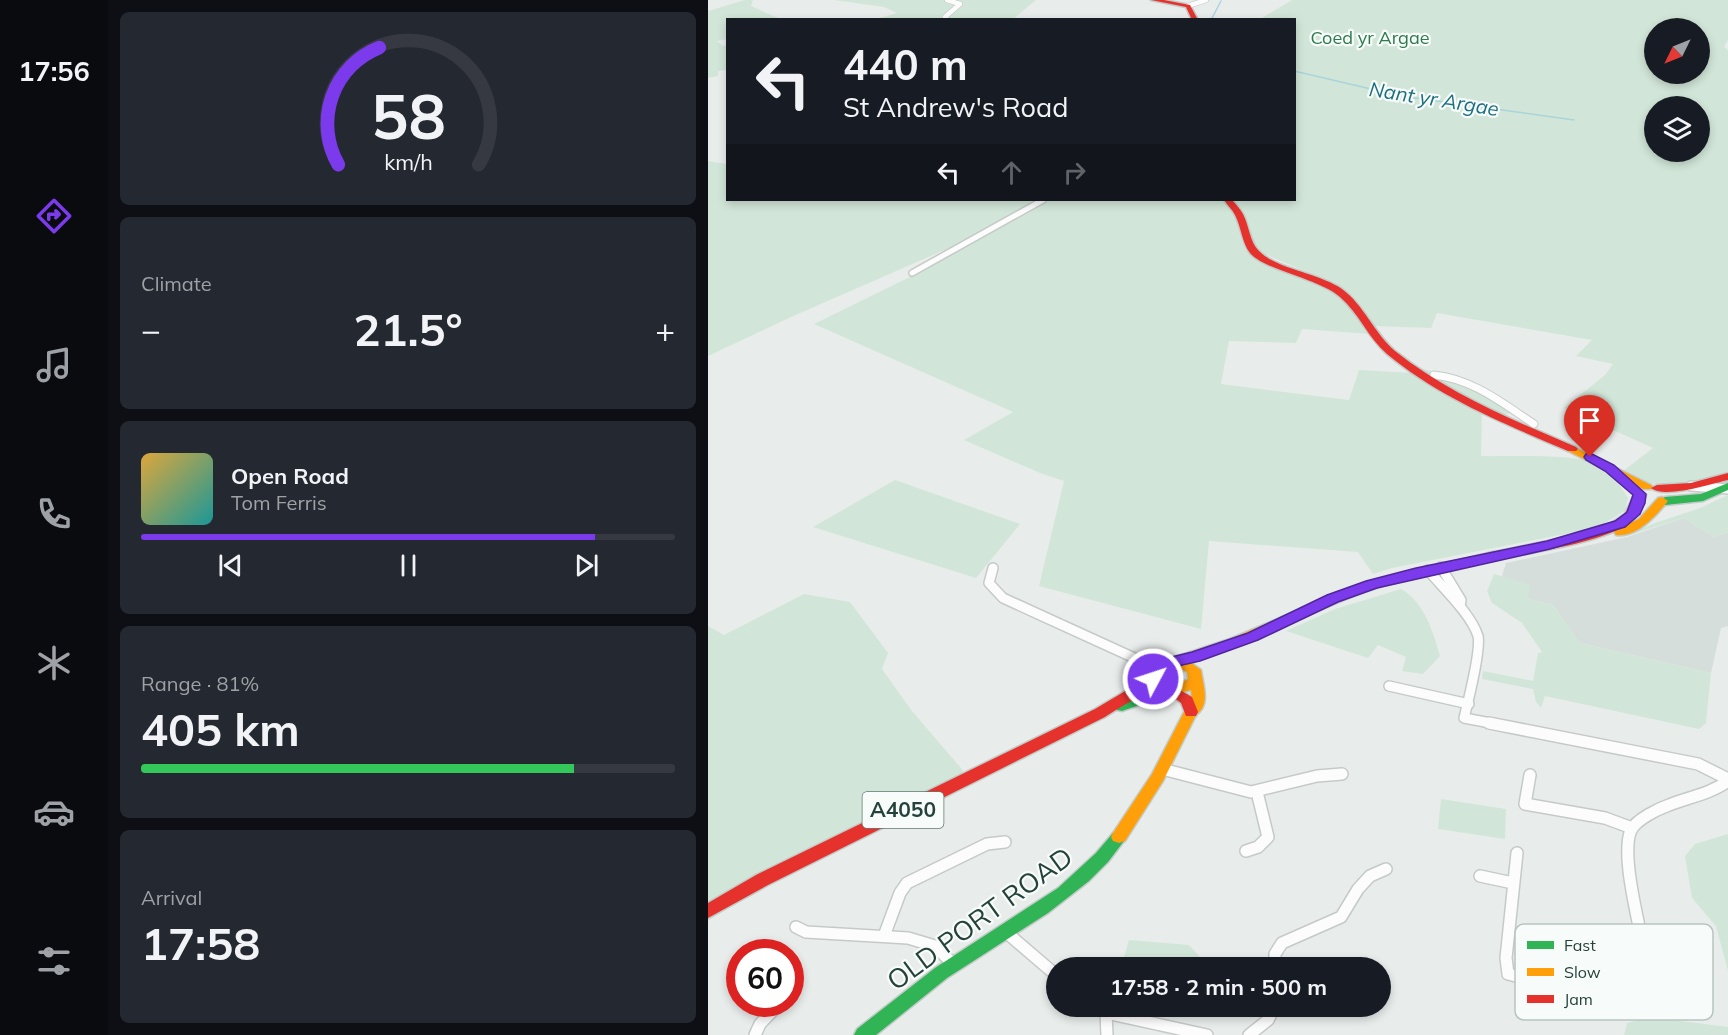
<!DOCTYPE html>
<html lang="en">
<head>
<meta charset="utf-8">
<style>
	:root { --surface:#171b24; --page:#242831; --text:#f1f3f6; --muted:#9ea1a6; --line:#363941; --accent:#7c3aed }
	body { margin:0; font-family:Mulish,sans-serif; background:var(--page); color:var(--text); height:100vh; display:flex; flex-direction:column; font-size:22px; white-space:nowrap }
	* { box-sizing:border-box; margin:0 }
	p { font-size:20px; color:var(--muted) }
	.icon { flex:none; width:33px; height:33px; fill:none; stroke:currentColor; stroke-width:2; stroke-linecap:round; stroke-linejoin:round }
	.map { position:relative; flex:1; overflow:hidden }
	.details { display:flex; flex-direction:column; gap:12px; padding:12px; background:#0d0f14; width:600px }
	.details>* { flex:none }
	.hud { position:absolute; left:18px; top:18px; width:570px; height:183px; border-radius:0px; box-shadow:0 3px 9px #0003; background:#171b24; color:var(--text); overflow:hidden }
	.needle { width:39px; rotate:227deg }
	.controls { position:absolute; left:936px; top:18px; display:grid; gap:12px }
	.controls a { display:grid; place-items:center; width:66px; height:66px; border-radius:50%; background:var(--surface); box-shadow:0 3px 9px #0003; font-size:30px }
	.speed { position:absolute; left:18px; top:939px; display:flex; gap:12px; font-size:30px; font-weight:700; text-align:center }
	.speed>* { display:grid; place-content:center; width:78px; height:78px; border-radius:50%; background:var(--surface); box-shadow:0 3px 9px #0003; line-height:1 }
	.speed .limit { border:9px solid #d22; background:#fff; color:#111 }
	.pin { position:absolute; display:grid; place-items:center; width:51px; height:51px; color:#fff; margin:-62px -26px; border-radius:50% 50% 50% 0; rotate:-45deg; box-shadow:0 0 6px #0007 }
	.pin .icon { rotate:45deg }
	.me { position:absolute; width:66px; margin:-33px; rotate:50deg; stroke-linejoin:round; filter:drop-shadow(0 0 4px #0008) }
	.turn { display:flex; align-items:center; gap:21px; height:126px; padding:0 18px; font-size:27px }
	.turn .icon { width:78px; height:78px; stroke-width:2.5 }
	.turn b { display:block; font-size:42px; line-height:51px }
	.lanes { display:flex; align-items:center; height:57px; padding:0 18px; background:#0003; justify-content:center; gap:30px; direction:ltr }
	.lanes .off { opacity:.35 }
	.big { font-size:45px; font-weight:700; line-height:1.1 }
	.details .tile { flex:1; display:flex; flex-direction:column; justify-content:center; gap:9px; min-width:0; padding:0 21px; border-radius:9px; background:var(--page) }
	.details .dial { align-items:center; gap:0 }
	.dial svg { height:156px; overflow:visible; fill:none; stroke:var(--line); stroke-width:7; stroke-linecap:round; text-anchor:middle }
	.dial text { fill:var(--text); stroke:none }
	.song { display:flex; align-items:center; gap:18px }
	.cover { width:72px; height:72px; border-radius:9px; background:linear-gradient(135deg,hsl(40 70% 55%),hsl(180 70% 35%)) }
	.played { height:6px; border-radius:3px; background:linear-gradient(90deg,var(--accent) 85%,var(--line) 85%) }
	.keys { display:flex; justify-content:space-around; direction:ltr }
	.heat { display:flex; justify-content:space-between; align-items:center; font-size:33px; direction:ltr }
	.charge { height:9px; border-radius:4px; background:linear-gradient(90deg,#34c759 81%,var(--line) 0) }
	.trip { position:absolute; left:338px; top:957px; width:345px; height:60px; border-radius:30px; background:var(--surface); box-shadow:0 3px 9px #0003; font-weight:700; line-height:60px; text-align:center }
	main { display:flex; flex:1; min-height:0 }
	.menu { display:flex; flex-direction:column; width:108px; justify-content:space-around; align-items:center; background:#090b0e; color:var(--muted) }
	.menu .icon { width:42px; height:42px }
	.menu .selected { color:var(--accent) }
	.menu b { font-size:27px; color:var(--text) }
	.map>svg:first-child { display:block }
</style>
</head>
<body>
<main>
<nav class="menu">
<b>17:56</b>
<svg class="icon selected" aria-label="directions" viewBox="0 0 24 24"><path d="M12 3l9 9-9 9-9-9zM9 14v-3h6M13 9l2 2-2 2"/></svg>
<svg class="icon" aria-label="music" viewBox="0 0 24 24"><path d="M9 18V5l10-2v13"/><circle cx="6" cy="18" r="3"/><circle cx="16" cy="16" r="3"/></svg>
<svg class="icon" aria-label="phone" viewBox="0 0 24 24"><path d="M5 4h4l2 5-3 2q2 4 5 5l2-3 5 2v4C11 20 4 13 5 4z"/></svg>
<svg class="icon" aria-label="climate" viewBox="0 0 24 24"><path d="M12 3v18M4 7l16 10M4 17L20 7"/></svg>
<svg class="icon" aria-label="car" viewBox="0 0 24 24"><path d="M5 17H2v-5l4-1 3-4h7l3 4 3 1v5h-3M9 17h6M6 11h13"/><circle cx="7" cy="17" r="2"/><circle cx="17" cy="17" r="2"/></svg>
<svg class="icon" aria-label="filters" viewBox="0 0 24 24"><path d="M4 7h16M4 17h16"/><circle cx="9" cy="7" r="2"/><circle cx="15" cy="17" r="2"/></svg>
</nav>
<section class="details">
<div class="tile dial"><svg viewBox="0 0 100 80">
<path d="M14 69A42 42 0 1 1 86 69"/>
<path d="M14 69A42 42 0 0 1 35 9" stroke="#7c3aed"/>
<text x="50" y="56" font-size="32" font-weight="700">58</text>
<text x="50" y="72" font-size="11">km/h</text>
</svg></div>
<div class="tile"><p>Climate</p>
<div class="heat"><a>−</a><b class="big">21.5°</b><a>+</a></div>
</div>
<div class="tile">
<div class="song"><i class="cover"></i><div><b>Open Road</b><p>Tom Ferris</p></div></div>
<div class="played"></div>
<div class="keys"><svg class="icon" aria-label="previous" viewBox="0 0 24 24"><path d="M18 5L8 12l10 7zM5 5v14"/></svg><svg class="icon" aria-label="pause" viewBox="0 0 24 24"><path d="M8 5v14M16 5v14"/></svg><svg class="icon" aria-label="next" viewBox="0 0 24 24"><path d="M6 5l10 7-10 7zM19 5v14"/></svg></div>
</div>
<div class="tile"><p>Range · 81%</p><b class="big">405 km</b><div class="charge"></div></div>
<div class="tile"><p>Arrival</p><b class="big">17:58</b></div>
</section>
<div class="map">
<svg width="1020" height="1035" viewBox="0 0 1020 1035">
	<rect width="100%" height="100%" fill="#e8edeb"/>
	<!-- built -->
	<path fill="#d6dedb" d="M 976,518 L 1006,537 L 1020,532 L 1020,626 L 1013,628 L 1003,673 L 871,643 L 845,605 L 820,599 L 794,576 L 798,563 L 919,537 Z"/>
	<!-- green -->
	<g fill="#d1e6d8" fill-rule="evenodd">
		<path d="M 37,0 L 105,0 L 45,0 L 43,6 L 70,18 L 20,20 L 19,39 L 9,41 L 15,46 L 19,45 L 19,70 L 10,71 L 10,76 L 0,78 L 0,11 Z"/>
		<path d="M 126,0 L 328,0 L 304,20 L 169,19 L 189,13 L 176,7 Z"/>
		<path d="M 584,0 L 1020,0 L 1020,40 L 1016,47 L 1020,50 L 1020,471 C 989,483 944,495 915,471 L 945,448 L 856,408 L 897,375 L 905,364 L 868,356 L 884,340 L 729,313 L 723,328 L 665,326 L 644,298 L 625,283 L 551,252 L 531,207 L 525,200 L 586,200 L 586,20 L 552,19 ZM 946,28 L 992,28 L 992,74 L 946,74 ZM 946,106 L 992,106 L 992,152 L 946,152 Z"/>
		<path d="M 0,161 L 19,164 L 20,200 L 330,200 L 248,245 L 83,317 L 0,356 Z"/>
		<path d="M 336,200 L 516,200 L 526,212 L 545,255 L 618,285 L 641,303 L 662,334 L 594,329 L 588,343 L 521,341 L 513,384 L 641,400 L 651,370 L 705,373 L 733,393 L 774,414 L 773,456 C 801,457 878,452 897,468 C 907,476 913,487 920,498 L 917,511 L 888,528 L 684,568 L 665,574 L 650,552 L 501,541 L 493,629 L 331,586 L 356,481 L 332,473 L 256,440 L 305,412 L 106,324 L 212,272 Z"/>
		<path d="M 706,367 L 724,371 L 723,375 L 766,387 L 802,413 L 796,415 L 789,413 Z"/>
		<path d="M 187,480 L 312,524 L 268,578 L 105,527 Z"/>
		<path d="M 1020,495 L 1020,532 L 1006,537 L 976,518 L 911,538 L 947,523 L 992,508 Z"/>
		<path d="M 786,574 L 822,585 L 820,599 L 845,605 L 871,643 L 1003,673 L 998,723 L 991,729 L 837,696 L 833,708 L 828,702 L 825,689 L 774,679 L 775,671 L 825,681 L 830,653 L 834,652 L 814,623 L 784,603 L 779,591 Z"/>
		<path d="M 693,589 C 716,602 725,631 732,656 L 715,674 L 694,671 L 698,657 L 670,645 L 660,658 L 578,631 L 627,609 Z"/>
		<path d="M 96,594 L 142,602 L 180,653 L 174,669 L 204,711 L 253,768 L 261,782 L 72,875 L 0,921 L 0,626 L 16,635 Z"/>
		<path d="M 733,799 L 798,809 L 797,839 L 730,829 Z"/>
		<path d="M 1020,834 L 1020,971 L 1008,926 L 984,898 L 977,856 L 987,844 Z"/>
		<path d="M 421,940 L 481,945 L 501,967 L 413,967 Z"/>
		<path d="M 942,1017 L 1020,1027 L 1020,1035 L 916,1035 L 919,1023 Z"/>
	</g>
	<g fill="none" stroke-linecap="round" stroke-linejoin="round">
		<!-- stream -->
		<g stroke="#a9d4db" stroke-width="1.5">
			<path d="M 503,20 L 513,1"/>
			<path d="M 586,71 L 693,96 L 866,120"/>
		</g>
		<defs>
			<g id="street-far4">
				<path d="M 239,0 L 252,4 L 237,17 L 239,20"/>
				<path d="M 480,6 L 498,0"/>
			</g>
			<path id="street-far3" d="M 204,273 L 335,200"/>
			<path id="street-far2" d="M 726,375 C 765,379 794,403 826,424"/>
			<g id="street-far1">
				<path d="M 983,486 L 1020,489"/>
				<path d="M 733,567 L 753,600 L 752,606"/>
				<path d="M 285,568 L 281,583 L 295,598 L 433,661 L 445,674"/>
				<path d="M 720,570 C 735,588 763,614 770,636 C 773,649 760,702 756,718 L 788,724"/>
				<path d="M 681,686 L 761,704"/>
			</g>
			<g id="street">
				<path d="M 781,723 L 990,764 L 1020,779"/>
				<path d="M 454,769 L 543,792 L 609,776 L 634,774"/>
				<path d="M 822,775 L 817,804 L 897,818 L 924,828"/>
				<path d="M 538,851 L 550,847 L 560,837 L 549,792"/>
				<path d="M 809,853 L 798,958 L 800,974 L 832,982 L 883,974 L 937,956 C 932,926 912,855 923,830 C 929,819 950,809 961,805 C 981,797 1002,794 1020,781"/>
				<path d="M 772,876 L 805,883"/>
				<path d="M 88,927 L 98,932 L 200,938 L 227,946 L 246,965"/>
				<path d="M 299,933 L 348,975"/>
				<path d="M 176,936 L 192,893 L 199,883 L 279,844 L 297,842"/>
				<path d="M 567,968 L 567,954 L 574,943 L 633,917 L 650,889 L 662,876 L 678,869"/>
				<path d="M 390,1006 L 398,1013 L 399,1035"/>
				<path d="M 398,1013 L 499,1035"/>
				<path d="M 47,1035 L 52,1024 L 71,1004"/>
				<path d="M 541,1035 L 560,1020 L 567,1006"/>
			</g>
			<g id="fast">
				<path d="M 1020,483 L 1020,490 L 995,501 L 957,505 L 951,501 L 957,497 L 993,494 Z"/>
				<path d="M 461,685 L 466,687 L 468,690 L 466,693 L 414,711 L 409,710 L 407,706 L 409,702 Z"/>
				<path d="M 411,831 L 417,833 L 419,837 L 400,862 L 381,881 L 340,913 L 239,978 L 168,1035 L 146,1035 L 149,1029 L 227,968 L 350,888 L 388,853 L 405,833 Z"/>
			</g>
			<g id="slow">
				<path d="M 864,446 L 943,485 L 945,487 L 943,489 L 935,489 L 860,451 L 858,449 L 860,447 Z"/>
				<path d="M 954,497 L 960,501 C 949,515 928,538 908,535 L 906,532 L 908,529 L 931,519 L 950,498 Z"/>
				<path d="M 785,552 L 789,553 L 791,556 L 789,559 C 742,571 693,578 648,595 C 592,616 540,647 482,662 L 493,670 C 495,685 503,705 488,715 L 455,781 L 417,841 L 411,843 L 405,841 L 403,837 L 405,833 L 444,774 L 476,712 C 480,705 485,700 483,690 L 464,695 L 444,688 L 438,679 L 446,664 L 522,639 L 641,589 L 685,576 ZM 469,667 L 479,672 L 480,679 L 469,685 L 454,682 L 452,679 L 456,671 Z"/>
			</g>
			<g id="jam">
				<path d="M 443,0 L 456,0 L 482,5 L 490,20 L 484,20 L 478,7 Z"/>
				<path d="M 516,200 L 524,200 C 528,204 532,209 535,214 C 541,225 542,243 551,251 C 568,269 611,273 634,289 C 656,305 666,333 687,351 C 741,394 805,420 868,447 L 870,449 L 868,451 L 860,451 C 797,424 732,398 679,354 C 660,338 651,313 632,297 C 610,278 556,270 542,253 C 534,243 533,226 527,215 C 524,209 519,205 516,200 Z"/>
				<path d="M 1020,473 L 1020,480 C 1003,484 957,499 943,488 L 949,485 L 983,483 Z"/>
				<path d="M 932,491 L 938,495 C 935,506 930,516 921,523 C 895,543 819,553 785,560 L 779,556 L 781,553 L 869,535 L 900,525 L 917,514 L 926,495 Z"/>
				<path d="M 445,671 L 450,673 L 452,676 C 439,694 415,705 397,717 L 60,885 L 0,918 L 0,903 L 48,875 L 387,709 L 424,687 L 440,673 Z"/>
				<path d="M 465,686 L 484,697 L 490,712 L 488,716 L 478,716 L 473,703 L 458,691 L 460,688 Z"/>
			</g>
		</defs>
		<!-- street-far4 casing -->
		<use href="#street-far4" stroke="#c5cac8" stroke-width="6"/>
		<!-- street-far3 casing -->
		<use href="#street-far3" stroke="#c5cac8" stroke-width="8"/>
		<!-- street-far2 casing -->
		<use href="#street-far2" stroke="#c5cac8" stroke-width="9"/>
		<!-- street-far1 casing -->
		<use href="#street-far1" stroke="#c5cac8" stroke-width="12"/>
		<!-- street casing -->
		<use href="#street" stroke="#c5cac8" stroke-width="14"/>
		<!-- fast casing -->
		<use href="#fast" stroke="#c3cbc8" stroke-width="3"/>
		<!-- slow casing -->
		<use href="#slow" stroke="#c3cbc8" stroke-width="3"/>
		<!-- jam casing -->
		<use href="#jam" stroke="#c3cbc8" stroke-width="3"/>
		<!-- street-far4 -->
		<use href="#street-far4" stroke="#fcfcfc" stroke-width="4.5"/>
		<!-- street-far3 -->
		<use href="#street-far3" stroke="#fcfcfc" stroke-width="5"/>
		<!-- street-far2 -->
		<use href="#street-far2" stroke="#fcfcfc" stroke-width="7"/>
		<!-- street-far1 -->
		<use href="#street-far1" stroke="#fcfcfc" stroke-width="9"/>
		<!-- street -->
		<use href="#street" stroke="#fcfcfc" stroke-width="11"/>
		<!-- fast -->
		<use href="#fast" fill="#30b455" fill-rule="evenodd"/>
		<!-- slow -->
		<use href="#slow" fill="#ff9f0a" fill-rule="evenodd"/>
		<!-- jam -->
		<use href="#jam" fill="#e5322d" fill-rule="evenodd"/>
	</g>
	<!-- route -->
	<path fill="#7c3aed" stroke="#51269a" stroke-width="1.5" d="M 882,453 L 906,465 L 938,494 L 937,503 L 932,514 L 917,527 L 842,549 L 669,588 L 630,602 L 550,640 L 492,661 L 461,668 L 455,672 L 451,682 L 439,682 L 437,679 L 442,665 L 451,660 L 484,652 L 540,633 L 619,595 L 658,581 L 708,568 L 839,541 L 907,521 L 919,512 L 925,495 L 897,471 L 878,460 L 876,457 L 878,454 Z"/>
	<g text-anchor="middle" stroke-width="4.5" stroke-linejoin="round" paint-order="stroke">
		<!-- far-park labels -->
		<g font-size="18" fill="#2d7a4b" stroke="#f7fbf9">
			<text x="662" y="44">Coed yr Argae</text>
		</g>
		<!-- far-water labels -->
		<g font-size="20" font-style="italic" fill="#1c6f80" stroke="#f7fbf9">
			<text transform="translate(726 99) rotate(9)" y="7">Nant yr Argae</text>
		</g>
		<!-- shield labels -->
		<rect fill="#f7fbf9" stroke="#637a73" stroke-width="1.5" x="154.5" y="792" width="81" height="36" rx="4.5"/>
		<g font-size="21" font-weight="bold" fill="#24423a">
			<text x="195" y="817">A4050</text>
		</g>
		<!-- near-street labels -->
		<g font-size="27" fill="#24423a" stroke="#f7fbf9">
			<text transform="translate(272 919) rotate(-36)" y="9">OLD PORT ROAD</text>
		</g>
	</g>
	<!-- legend -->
	<rect x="807" y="924" width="198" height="96" rx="9" fill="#f7fbf9" stroke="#b8c4c0" stroke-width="1.5"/>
	<rect x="819" y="941" width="27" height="8" fill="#30b455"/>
	<rect x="819" y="968" width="27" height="8" fill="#ff9f0a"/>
	<rect x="819" y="995" width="27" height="8" fill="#e5322d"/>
	<g font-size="16" fill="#24423a">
		<text x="856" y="951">Fast</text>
		<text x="856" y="978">Slow</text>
		<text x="856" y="1005">Jam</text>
	</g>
</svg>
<div class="controls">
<a><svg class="needle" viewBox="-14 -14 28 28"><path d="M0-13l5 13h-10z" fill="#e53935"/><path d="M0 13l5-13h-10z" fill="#9ea1a6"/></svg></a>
<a><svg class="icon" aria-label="layers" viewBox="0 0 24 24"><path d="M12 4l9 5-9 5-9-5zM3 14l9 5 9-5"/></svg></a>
</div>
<div class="speed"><div class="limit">60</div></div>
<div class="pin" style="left:882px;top:457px;background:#d93025"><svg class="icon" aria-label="arrive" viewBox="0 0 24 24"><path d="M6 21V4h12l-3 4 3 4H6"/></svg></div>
<svg class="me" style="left:445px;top:679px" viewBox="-20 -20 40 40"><circle r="17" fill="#7c3aed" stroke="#fff" stroke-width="3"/><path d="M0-11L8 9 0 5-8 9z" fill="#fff"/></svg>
<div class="trip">17:58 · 2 min · 500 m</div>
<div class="hud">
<div class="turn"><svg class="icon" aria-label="left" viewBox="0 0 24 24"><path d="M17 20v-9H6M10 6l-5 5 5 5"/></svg><div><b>440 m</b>St Andrew's Road</div></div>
<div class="lanes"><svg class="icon" aria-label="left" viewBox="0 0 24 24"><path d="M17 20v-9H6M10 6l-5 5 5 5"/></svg><svg class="icon off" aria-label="ahead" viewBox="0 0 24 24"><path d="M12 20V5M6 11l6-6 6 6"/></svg><svg class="icon off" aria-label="right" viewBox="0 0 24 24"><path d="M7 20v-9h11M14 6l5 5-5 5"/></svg></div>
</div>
</div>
</main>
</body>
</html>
